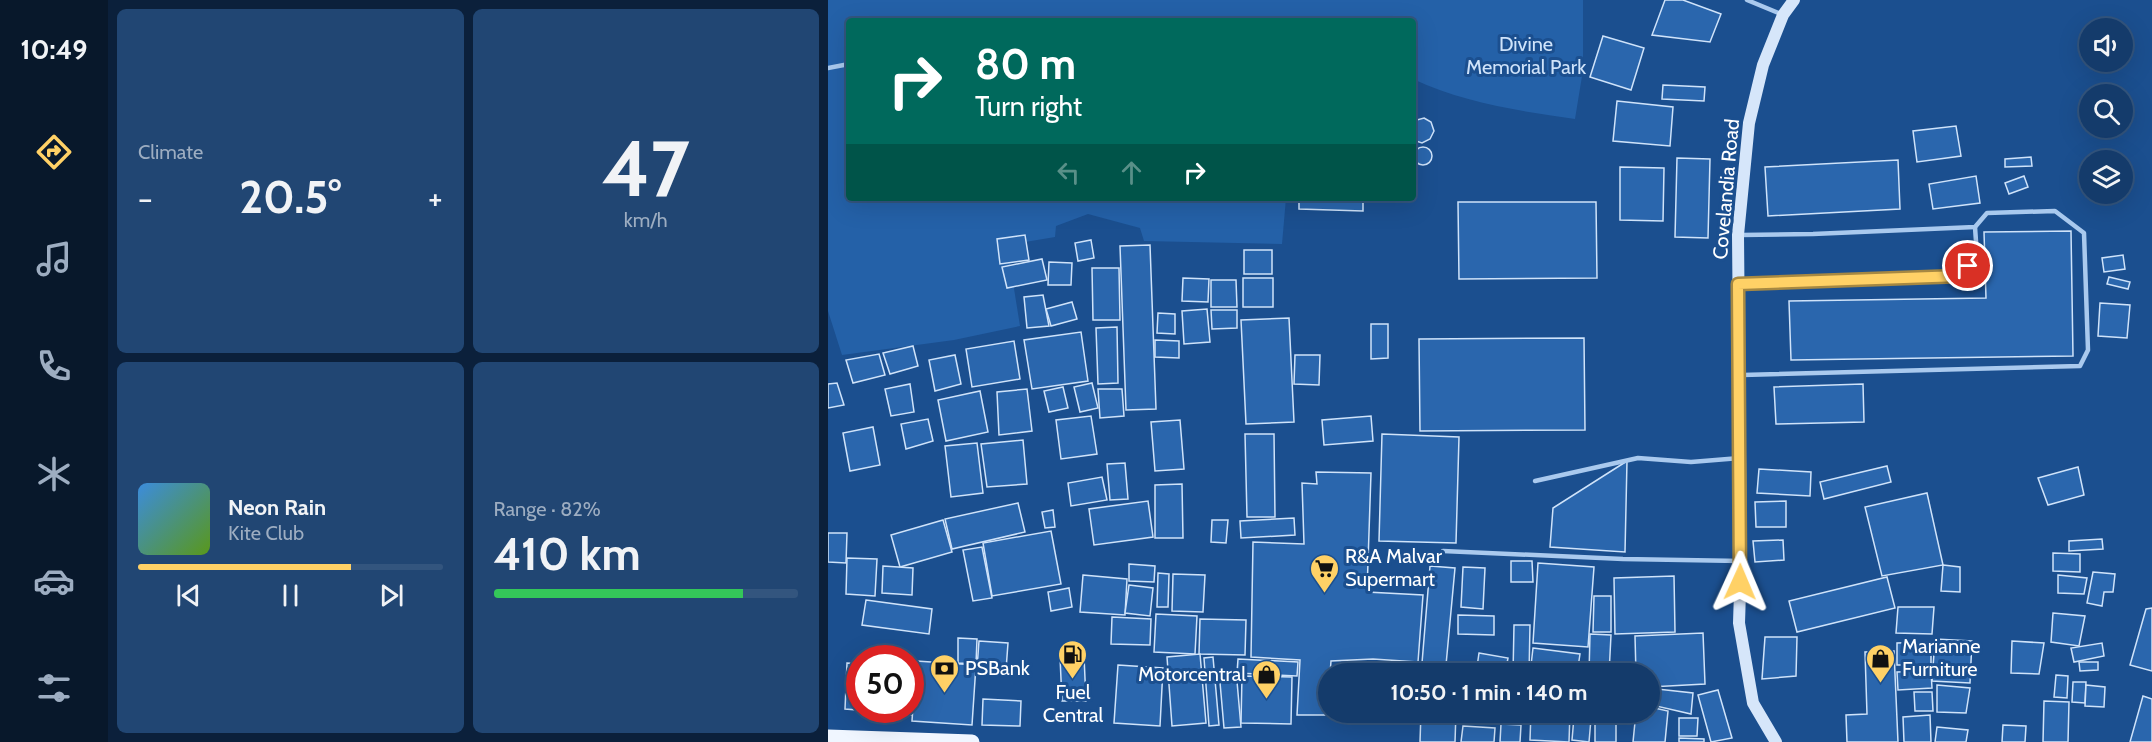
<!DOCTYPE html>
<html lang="en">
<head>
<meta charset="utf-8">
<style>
	:root { --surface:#143b6b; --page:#214673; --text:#f1f3f6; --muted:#9dadc1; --line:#33557e; --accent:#ffd166 }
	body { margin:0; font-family:Cabin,sans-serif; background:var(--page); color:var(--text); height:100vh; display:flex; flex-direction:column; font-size:22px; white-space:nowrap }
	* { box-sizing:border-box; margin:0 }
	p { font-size:20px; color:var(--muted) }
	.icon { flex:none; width:33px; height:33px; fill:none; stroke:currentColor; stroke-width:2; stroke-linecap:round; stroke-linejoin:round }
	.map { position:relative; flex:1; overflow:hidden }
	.panel { display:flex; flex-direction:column; gap:9px; padding:9px; background:#0b203b; width:720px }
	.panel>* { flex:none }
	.top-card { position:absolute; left:18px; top:18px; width:570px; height:183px; border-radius:6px; box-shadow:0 6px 24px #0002,0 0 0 2px var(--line); background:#00695c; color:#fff; overflow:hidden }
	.buttons { position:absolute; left:1251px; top:18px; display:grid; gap:12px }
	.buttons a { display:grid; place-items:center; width:54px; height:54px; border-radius:50%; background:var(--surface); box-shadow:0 6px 24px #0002,0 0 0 2px var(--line); font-size:30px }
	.speed { position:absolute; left:18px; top:645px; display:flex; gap:12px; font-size:30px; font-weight:700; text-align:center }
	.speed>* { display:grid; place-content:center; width:78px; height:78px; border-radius:50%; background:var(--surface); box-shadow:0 6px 24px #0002,0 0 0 2px var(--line); line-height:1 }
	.speed .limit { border:9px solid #d22; background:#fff; color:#111 }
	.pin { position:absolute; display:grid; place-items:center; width:51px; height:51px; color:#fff; margin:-26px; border:3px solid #fff; border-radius:50%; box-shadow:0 2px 6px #0007 }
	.me { position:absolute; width:66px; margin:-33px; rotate:1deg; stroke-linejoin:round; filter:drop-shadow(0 0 4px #0008) }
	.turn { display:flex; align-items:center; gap:21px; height:126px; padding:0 30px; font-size:27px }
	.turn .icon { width:78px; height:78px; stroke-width:2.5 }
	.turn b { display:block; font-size:42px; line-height:51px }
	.lanes { display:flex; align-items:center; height:57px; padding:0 30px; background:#0003; justify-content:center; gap:30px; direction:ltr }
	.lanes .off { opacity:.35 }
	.big { font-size:45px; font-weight:700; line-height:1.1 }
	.panel .card { flex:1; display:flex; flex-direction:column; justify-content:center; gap:9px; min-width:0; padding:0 21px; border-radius:9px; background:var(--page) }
	.panel .dial { align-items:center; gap:0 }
	.dial b { font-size:78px; line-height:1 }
	.song { display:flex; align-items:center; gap:18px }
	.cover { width:72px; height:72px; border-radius:9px; background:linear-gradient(135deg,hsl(210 70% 55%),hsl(90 70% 35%)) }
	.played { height:6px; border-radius:3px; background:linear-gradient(90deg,var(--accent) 70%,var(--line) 70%) }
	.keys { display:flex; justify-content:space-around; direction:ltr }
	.heat { display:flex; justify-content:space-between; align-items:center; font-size:33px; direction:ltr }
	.charge { height:9px; border-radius:4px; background:linear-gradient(90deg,#34c759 82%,var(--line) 0) }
	.panel .tiles { flex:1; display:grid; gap:9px; grid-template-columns:repeat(2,1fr) }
	.trip { position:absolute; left:490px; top:663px; width:342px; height:60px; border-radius:30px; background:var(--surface); box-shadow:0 6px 24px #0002,0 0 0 2px var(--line); font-weight:700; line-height:60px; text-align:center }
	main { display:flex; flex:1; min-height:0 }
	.menu { display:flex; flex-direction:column; width:108px; justify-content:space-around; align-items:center; background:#08182b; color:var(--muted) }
	.menu .icon { width:42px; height:42px }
	.menu .selected { color:var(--accent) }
	.menu b { font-size:27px; color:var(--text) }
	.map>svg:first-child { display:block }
</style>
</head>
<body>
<main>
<nav class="menu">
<b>10:49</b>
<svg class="icon selected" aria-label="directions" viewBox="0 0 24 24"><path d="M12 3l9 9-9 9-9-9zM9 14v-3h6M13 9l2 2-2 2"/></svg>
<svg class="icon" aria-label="music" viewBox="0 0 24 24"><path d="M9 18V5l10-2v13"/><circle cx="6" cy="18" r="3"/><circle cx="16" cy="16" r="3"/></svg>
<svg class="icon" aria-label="phone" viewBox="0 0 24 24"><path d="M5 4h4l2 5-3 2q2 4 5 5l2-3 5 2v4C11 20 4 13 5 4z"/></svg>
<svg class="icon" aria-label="climate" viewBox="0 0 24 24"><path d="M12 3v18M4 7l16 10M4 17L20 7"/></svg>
<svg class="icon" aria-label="car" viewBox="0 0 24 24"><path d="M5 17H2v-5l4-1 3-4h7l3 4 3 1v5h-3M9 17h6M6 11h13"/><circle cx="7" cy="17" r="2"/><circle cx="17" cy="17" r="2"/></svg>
<svg class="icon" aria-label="filters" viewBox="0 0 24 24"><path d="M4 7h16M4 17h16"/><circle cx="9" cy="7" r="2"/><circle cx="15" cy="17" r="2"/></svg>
</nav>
<section class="panel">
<div class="tiles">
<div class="card"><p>Climate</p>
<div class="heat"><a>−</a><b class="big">20.5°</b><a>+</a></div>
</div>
<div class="card dial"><b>47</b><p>km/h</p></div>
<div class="card">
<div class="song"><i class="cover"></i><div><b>Neon Rain</b><p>Kite Club</p></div></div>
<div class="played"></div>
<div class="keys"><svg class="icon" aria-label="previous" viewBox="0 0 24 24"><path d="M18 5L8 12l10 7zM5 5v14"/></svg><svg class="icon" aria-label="pause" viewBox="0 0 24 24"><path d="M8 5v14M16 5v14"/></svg><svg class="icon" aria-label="next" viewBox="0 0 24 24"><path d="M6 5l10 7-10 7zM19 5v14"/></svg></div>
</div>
<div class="card"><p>Range · 82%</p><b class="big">410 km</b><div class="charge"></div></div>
</div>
</section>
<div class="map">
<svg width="1324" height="742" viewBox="0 0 1324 742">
	<rect width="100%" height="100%" fill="#1b4f8f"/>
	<!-- green -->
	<path fill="#2461a8" d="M 0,0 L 755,0 L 755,70 L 747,119 C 692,111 636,103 585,79 L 585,21 L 21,21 L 21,198 L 458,198 L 454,244 L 316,241 L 312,228 L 260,214 L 228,226 L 227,237 L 179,245 L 192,326 L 126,340 L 14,355 L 0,311 Z"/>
	<!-- building -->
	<g fill="#2a66ad" stroke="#cfe3fa" stroke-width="1.5">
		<path d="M 837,0 L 855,0 L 893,14 L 882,42 L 824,35 Z"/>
		<path d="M 775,36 L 816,48 L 803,90 L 762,77 Z"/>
		<path d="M 835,85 L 877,87 L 876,101 L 834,99 Z"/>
		<path d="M 789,101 L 845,107 L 842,146 L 785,141 Z"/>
		<path d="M 596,118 L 603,122 L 606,131 L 602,139 L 594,143 L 585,140 L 585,121 Z"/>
		<path d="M 1128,126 L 1133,156 L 1089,162 L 1085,131 Z"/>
		<circle cx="595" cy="156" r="9"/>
		<path d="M 1203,157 L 1204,166 L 1177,167 L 1177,159 Z"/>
		<path d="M 849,158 L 882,159 L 880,238 L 847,237 Z"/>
		<path d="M 1070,160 L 1072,209 L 940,216 L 937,167 Z"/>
		<path d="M 792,167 L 836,168 L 835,221 L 792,220 Z"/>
		<path d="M 1148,176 L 1152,203 L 1105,209 L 1101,184 Z"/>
		<path d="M 1196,176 L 1200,187 L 1181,194 L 1177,183 Z"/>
		<path d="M 471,198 L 535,198 L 535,211 L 471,209 Z"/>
		<path d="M 630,202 L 768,202 L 769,278 L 631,279 Z"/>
		<path d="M 1243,231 L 1245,356 L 963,360 L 961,301 L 1158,298 L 1156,232 Z"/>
		<path d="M 197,235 L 201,260 L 172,264 L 169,239 Z"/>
		<path d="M 263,240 L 266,258 L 250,261 L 247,243 Z"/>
		<path d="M 322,245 L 328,409 L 298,410 L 292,246 Z"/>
		<rect x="416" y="250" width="28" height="24"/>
		<path d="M 1295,255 L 1297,269 L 1276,272 L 1274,258 Z"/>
		<path d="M 214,259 L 219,280 L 179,288 L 174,267 Z"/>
		<path d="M 221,262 L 244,263 L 243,285 L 220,285 Z"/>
		<path d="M 264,268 L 291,268 L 292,320 L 265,320 Z"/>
		<path d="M 1281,277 L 1302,282 L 1300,289 L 1279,284 Z"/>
		<path d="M 355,278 L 381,279 L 380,302 L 354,301 Z"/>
		<rect x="415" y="278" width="30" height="29"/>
		<path d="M 383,280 L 408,280 L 409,307 L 383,307 Z"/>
		<path d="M 215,295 L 221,326 L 199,328 L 196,297 Z"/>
		<path d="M 244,302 L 249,319 L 223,326 L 218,309 Z"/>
		<path d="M 1272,303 L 1302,305 L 1299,338 L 1270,336 Z"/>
		<path d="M 379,309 L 382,342 L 356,344 L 354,311 Z"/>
		<path d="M 383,310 L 409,310 L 409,328 L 384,329 Z"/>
		<path d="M 330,313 L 347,314 L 347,334 L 329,333 Z"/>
		<path d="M 461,318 L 466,422 L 418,424 L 413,320 Z"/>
		<path d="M 543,324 L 560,324 L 560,358 L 543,359 Z"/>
		<path d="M 289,327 L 290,383 L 270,384 L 268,328 Z"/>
		<path d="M 253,332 L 260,381 L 204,389 L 196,340 Z"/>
		<path d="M 756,338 L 757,430 L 592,431 L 591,339 Z"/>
		<path d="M 327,340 L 351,341 L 351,358 L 327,357 Z"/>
		<path d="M 186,341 L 192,379 L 144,387 L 138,349 Z"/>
		<path d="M 85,346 L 90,366 L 62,374 L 55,353 Z"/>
		<path d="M 51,354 L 57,375 L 25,383 L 18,360 Z"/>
		<path d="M 127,355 L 133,384 L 107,391 L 101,360 Z"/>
		<path d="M 467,355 L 492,355 L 491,385 L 466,384 Z"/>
		<path d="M 9,383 L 16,405 L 0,408 L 0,384 Z"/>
		<path d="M 264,383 L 270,408 L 252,412 L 246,387 Z"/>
		<path d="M 82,384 L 86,412 L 63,416 L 57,389 Z"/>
		<path d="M 1035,384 L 1036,422 L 948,424 L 946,387 Z"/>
		<path d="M 235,387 L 240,408 L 221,412 L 216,391 Z"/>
		<path d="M 199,389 L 204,431 L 171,435 L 169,392 Z"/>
		<path d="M 270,389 L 294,389 L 296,416 L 272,418 Z"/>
		<path d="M 152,391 L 160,432 L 118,441 L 110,400 Z"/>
		<path d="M 263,416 L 269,454 L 233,459 L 228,420 Z"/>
		<path d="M 543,416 L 545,441 L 496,445 L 494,420 Z"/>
		<path d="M 100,419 L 105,441 L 78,449 L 73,424 Z"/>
		<path d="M 352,420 L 356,469 L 327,471 L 323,422 Z"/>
		<path d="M 45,427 L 52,465 L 22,471 L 15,433 Z"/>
		<path d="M 417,434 L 446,434 L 447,517 L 419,517 Z"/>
		<path d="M 554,434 L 631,437 L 628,543 L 551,541 Z"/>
		<path d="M 195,440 L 199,484 L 159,487 L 153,444 Z"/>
		<path d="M 149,443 L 155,493 L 123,497 L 117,446 Z"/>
		<path d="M 799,461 L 797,552 L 722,547 L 725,508 Z"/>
		<path d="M 297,463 L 300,499 L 282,500 L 279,464 Z"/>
		<path d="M 1059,466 L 1063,482 L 996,499 L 992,482 Z"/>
		<path d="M 1250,467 L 1256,495 L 1220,505 L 1210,478 Z"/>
		<path d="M 931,469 L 983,472 L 982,496 L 929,493 Z"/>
		<path d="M 488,472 L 543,473 L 539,592 L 595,595 L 590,662 L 545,659 L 503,661 L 499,715 L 469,715 L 472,660 L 423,657 L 425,542 L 476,544 L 474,483 L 489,484 Z"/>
		<path d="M 274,477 L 279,500 L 243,506 L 240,483 Z"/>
		<path d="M 354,484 L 355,538 L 327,538 L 327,485 Z"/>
		<path d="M 1099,493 L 1115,565 L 1054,576 L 1037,507 Z"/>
		<path d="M 320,501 L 325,537 L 266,545 L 261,509 Z"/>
		<path d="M 958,501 L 958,527 L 928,527 L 927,502 Z"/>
		<path d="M 190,503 L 197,532 L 124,549 L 117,519 Z"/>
		<path d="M 225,510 L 227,527 L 217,528 L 214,512 Z"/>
		<path d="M 466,518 L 467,535 L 413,538 L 412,521 Z"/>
		<path d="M 115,520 L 124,552 L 72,567 L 63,535 Z"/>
		<path d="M 384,520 L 400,520 L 398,543 L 383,542 Z"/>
		<path d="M 223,531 L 233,584 L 164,596 L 155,543 Z"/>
		<path d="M 0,533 L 19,533 L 18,563 L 0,562 Z"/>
		<path d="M 1274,539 L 1275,549 L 1241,551 L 1241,541 Z"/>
		<path d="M 955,540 L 956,560 L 927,562 L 925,541 Z"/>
		<path d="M 154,547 L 164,598 L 145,601 L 135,550 Z"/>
		<path d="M 1225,553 L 1252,554 L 1252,572 L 1225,571 Z"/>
		<path d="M 19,558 L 49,559 L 47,596 L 18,594 Z"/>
		<path d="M 683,561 L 704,561 L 705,582 L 683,582 Z"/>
		<path d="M 710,563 L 766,567 L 760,647 L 705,643 Z"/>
		<path d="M 301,564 L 327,566 L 326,582 L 301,581 Z"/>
		<path d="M 1115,565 L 1132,567 L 1132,592 L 1113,591 Z"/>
		<path d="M 55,566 L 85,568 L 84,595 L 54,593 Z"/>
		<path d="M 602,566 L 627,568 L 618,665 L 594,663 Z"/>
		<path d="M 635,567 L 657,568 L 655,609 L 633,607 Z"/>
		<path d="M 1265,572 L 1287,574 L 1285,592 L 1276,592 L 1274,606 L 1259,603 Z"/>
		<path d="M 330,573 L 341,574 L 340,607 L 329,607 Z"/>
		<path d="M 345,574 L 377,575 L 375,612 L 344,611 Z"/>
		<path d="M 255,575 L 299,579 L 297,615 L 252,612 Z"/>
		<path d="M 1230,575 L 1259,578 L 1256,594 L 1230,593 Z"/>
		<path d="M 846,576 L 847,632 L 787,634 L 786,578 Z"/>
		<path d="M 1059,577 L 1067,608 L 969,632 L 961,601 Z"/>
		<path d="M 301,585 L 325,588 L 322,616 L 297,613 Z"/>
		<path d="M 241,588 L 244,607 L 223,611 L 220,592 Z"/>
		<path d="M 766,596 L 783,596 L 783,632 L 765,632 Z"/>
		<path d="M 38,600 L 104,609 L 101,634 L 34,625 Z"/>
		<path d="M 1070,607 L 1106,607 L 1104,634 L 1068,633 Z"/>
		<path d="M 1324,608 L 1324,671 L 1302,665 L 1318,609 Z"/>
		<path d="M 1225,613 L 1257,616 L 1251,646 L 1223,642 Z"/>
		<path d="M 328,614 L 369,616 L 367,654 L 326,652 Z"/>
		<path d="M 630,615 L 666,616 L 666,635 L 630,634 Z"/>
		<path d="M 284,617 L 323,619 L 322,645 L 283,644 Z"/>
		<path d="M 372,619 L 418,620 L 417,655 L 371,654 Z"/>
		<path d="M 686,625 L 702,625 L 701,674 L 685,674 Z"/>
		<path d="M 875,633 L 877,684 L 822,687 L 822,674 L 808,674 L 807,636 Z"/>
		<path d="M 762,634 L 783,635 L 781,674 L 761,674 Z"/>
		<path d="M 937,637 L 969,637 L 968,676 L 934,679 Z"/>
		<path d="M 130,638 L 149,639 L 148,664 L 130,663 Z"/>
		<path d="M 1107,639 L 1144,641 L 1142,683 L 1104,681 Z"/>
		<path d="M 151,641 L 180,643 L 178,670 L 149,668 Z"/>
		<path d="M 1184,641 L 1216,643 L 1211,674 L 1183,673 Z"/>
		<path d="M 1103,642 L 1103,665 L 1069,665 L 1069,643 Z"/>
		<path d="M 1274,643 L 1276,656 L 1246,662 L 1243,648 Z"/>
		<path d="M 705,648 L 752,654 L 749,674 L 702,674 Z"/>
		<path d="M 1066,651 L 1070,742 L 1019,742 L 1018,715 L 1039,714 L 1037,652 Z"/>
		<path d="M 651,653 L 680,658 L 677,674 L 648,674 Z"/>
		<path d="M 372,654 L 378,723 L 344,726 L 339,657 Z"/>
		<path d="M 256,656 L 258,701 L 234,701 L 232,657 Z"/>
		<path d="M 385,657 L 391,725 L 381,726 L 376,658 Z"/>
		<path d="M 410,659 L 470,662 L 469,676 L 409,673 Z"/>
		<path d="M 88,661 L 148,665 L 144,725 L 84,721 Z"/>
		<path d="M 1251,662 L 1270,662 L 1270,670 L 1252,671 Z"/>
		<path d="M 19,663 L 32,664 L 32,710 L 42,710 L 42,711 L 17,709 Z"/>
		<path d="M 290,665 L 335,668 L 332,726 L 286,723 Z"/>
		<path d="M 507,668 L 535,670 L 534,674 L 507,674 Z"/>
		<path d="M 408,670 L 413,727 L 396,728 L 391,671 Z"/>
		<path d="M 1103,671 L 1104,688 L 1070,690 L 1069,672 Z"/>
		<path d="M 1228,675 L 1240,676 L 1239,698 L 1226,697 Z"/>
		<path d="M 414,676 L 464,677 L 463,724 L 413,723 Z"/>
		<path d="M 1245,682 L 1258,682 L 1257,703 L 1244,702 Z"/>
		<path d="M 1109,685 L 1142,688 L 1138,713 L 1109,712 Z"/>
		<path d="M 1258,685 L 1277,687 L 1276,707 L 1257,706 Z"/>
		<path d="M 829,689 L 865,693 L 863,714 L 828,706 Z"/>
		<path d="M 890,690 L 904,738 L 883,742 L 870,695 Z"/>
		<path d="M 82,692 L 83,715 L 45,714 L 45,710 L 82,710 Z"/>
		<path d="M 1086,692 L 1104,692 L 1105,711 L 1087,711 Z"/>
		<path d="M 1315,696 L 1324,699 L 1324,742 L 1302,742 Z"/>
		<path d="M 155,699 L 193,701 L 192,726 L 154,725 Z"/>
		<path d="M 1216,701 L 1241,702 L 1240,742 L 1215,742 Z"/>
		<path d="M 822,707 L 840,711 L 837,742 L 805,742 L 808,712 L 822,712 Z"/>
		<path d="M 593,712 L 628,712 L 627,742 L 592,742 Z"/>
		<path d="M 640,712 L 669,712 L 668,724 L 639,721 Z"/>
		<path d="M 676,712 L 697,712 L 697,719 L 676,717 Z"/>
		<path d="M 703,712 L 742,712 L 741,742 L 702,740 Z"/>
		<path d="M 782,712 L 802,712 L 802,721 L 782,720 Z"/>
		<path d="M 1102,715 L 1103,742 L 1076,742 L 1075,717 Z"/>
		<path d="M 746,717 L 763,719 L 761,742 L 744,740 Z"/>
		<path d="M 851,718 L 870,718 L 869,736 L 851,736 Z"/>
		<rect x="767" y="723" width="21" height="19"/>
		<path d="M 673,724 L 693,725 L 692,742 L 672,742 Z"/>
		<path d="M 1175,725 L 1198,726 L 1197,742 L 1174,742 Z"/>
		<path d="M 635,726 L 667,728 L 666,742 L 633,742 Z"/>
		<path d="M 1109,727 L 1140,730 L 1138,742 L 1107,742 Z"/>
		<path d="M 851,738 L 876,739 L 876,742 L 851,742 Z"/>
	</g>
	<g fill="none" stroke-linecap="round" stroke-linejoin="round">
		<!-- lane -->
		<g stroke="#a9c9ee" stroke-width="4.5">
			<path d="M 919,0 L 953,14"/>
			<path d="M 0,68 L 21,64"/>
			<path d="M 912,235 L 985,234 L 1147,227 L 1159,213 L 1227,211 L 1256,233 L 1260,350 L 1252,366 L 914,375"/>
			<path d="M 911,284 L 1132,276 L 1149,256 L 1147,227"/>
			<path d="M 707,481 L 810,458 L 863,462 L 912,458"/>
			<path d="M 615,551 L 795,559 L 913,561"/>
		</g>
		<!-- secondary -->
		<path stroke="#d6e6fa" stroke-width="12" d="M 948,742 L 925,703 L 911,623 L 913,561 L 910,235 L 921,123 L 935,65 L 955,15 L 966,0"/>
		<!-- primary -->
		<path stroke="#f0f6ff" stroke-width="15" d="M 0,737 L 144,742"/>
	</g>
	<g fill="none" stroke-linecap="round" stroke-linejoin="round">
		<defs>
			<path id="route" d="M 912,582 L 910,284 L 1132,276 L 1140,266"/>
		</defs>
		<!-- route casing -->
		<use href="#route" stroke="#a68842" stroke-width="15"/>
		<!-- route -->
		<use href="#route" stroke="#ffd166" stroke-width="10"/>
	</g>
	<!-- icons -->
	<defs>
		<symbol id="supermarket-pin" viewBox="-11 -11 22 30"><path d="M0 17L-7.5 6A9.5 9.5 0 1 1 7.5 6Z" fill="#ffd166" stroke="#1b4f8f"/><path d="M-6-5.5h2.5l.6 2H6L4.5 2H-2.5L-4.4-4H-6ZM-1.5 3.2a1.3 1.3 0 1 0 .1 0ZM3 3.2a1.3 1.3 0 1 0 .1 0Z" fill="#111"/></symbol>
		<symbol id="fuel-pin" viewBox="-11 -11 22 30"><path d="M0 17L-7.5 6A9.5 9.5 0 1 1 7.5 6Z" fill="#ffd166" stroke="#1b4f8f"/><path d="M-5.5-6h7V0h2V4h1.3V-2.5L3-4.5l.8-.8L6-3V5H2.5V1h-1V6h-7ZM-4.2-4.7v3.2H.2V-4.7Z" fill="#111"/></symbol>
		<symbol id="shop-pin" viewBox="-11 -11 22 30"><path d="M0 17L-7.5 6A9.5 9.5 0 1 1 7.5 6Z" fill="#ffd166" stroke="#1b4f8f"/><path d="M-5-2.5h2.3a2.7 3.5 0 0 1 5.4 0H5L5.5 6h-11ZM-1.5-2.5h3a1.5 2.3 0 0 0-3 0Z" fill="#111"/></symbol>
		<symbol id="bank-pin" viewBox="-11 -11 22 30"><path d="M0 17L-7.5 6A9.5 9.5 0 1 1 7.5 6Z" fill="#ffd166" stroke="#1b4f8f"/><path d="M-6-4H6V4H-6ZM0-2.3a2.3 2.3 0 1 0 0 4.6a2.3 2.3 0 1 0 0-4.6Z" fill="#111"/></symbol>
	</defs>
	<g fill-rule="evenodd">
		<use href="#supermarket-pin" x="480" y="552" width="33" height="45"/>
		<use href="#fuel-pin" x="228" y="638" width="33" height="45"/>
		<use href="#shop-pin" x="1036" y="642" width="33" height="45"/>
		<use href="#bank-pin" x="100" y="652" width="33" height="45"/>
		<use href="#shop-pin" x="422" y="658" width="33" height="45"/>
	</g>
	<g text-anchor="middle" stroke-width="6" stroke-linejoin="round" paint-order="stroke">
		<!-- park labels -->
		<g font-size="20" fill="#cfe3fa" stroke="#1b4f8f">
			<text x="698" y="51">Divine<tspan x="698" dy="23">Memorial Park</tspan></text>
		</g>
		<!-- street labels -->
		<g font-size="20" fill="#fff" stroke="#1b4f8f">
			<text transform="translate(898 189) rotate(-85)" y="7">Covelandia Road</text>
		</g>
		<!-- poi labels -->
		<g font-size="20" fill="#fff" stroke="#1b4f8f" text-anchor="start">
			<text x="517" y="563">R&amp;A Malvar<tspan x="517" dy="23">Supermart</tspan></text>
			<text x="1074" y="653">Marianne<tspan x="1074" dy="23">Furniture</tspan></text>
			<text x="137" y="675">PSBank</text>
			<text x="418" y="681" text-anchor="end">Motorcentral</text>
			<text x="245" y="699" text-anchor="middle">Fuel<tspan x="245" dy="23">Central</tspan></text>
		</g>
	</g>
</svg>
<div class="buttons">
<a><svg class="icon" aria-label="sound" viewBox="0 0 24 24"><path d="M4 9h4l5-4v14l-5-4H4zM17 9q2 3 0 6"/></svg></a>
<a><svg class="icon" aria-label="search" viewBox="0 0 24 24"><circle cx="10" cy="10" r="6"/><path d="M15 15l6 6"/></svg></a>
<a><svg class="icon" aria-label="layers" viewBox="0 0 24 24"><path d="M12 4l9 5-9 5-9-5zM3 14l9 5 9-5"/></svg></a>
</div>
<div class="speed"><div class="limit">50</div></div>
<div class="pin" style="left:1140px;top:266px;background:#d93025"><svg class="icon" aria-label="arrive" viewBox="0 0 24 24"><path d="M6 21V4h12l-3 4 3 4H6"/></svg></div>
<svg class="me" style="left:912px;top:582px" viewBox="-20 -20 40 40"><path d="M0-17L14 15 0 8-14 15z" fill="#ffd166" stroke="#fff" stroke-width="4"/></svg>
<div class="trip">10:50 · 1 min · 140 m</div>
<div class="top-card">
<div class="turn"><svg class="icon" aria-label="right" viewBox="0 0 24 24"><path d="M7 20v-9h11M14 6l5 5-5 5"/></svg><div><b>80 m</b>Turn right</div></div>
<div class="lanes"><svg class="icon off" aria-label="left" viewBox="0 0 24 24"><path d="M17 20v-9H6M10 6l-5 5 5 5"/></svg><svg class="icon off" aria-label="ahead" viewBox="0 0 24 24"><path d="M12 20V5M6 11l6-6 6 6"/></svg><svg class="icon" aria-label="right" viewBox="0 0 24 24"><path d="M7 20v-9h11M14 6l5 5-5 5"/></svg></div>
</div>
</div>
</main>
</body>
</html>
